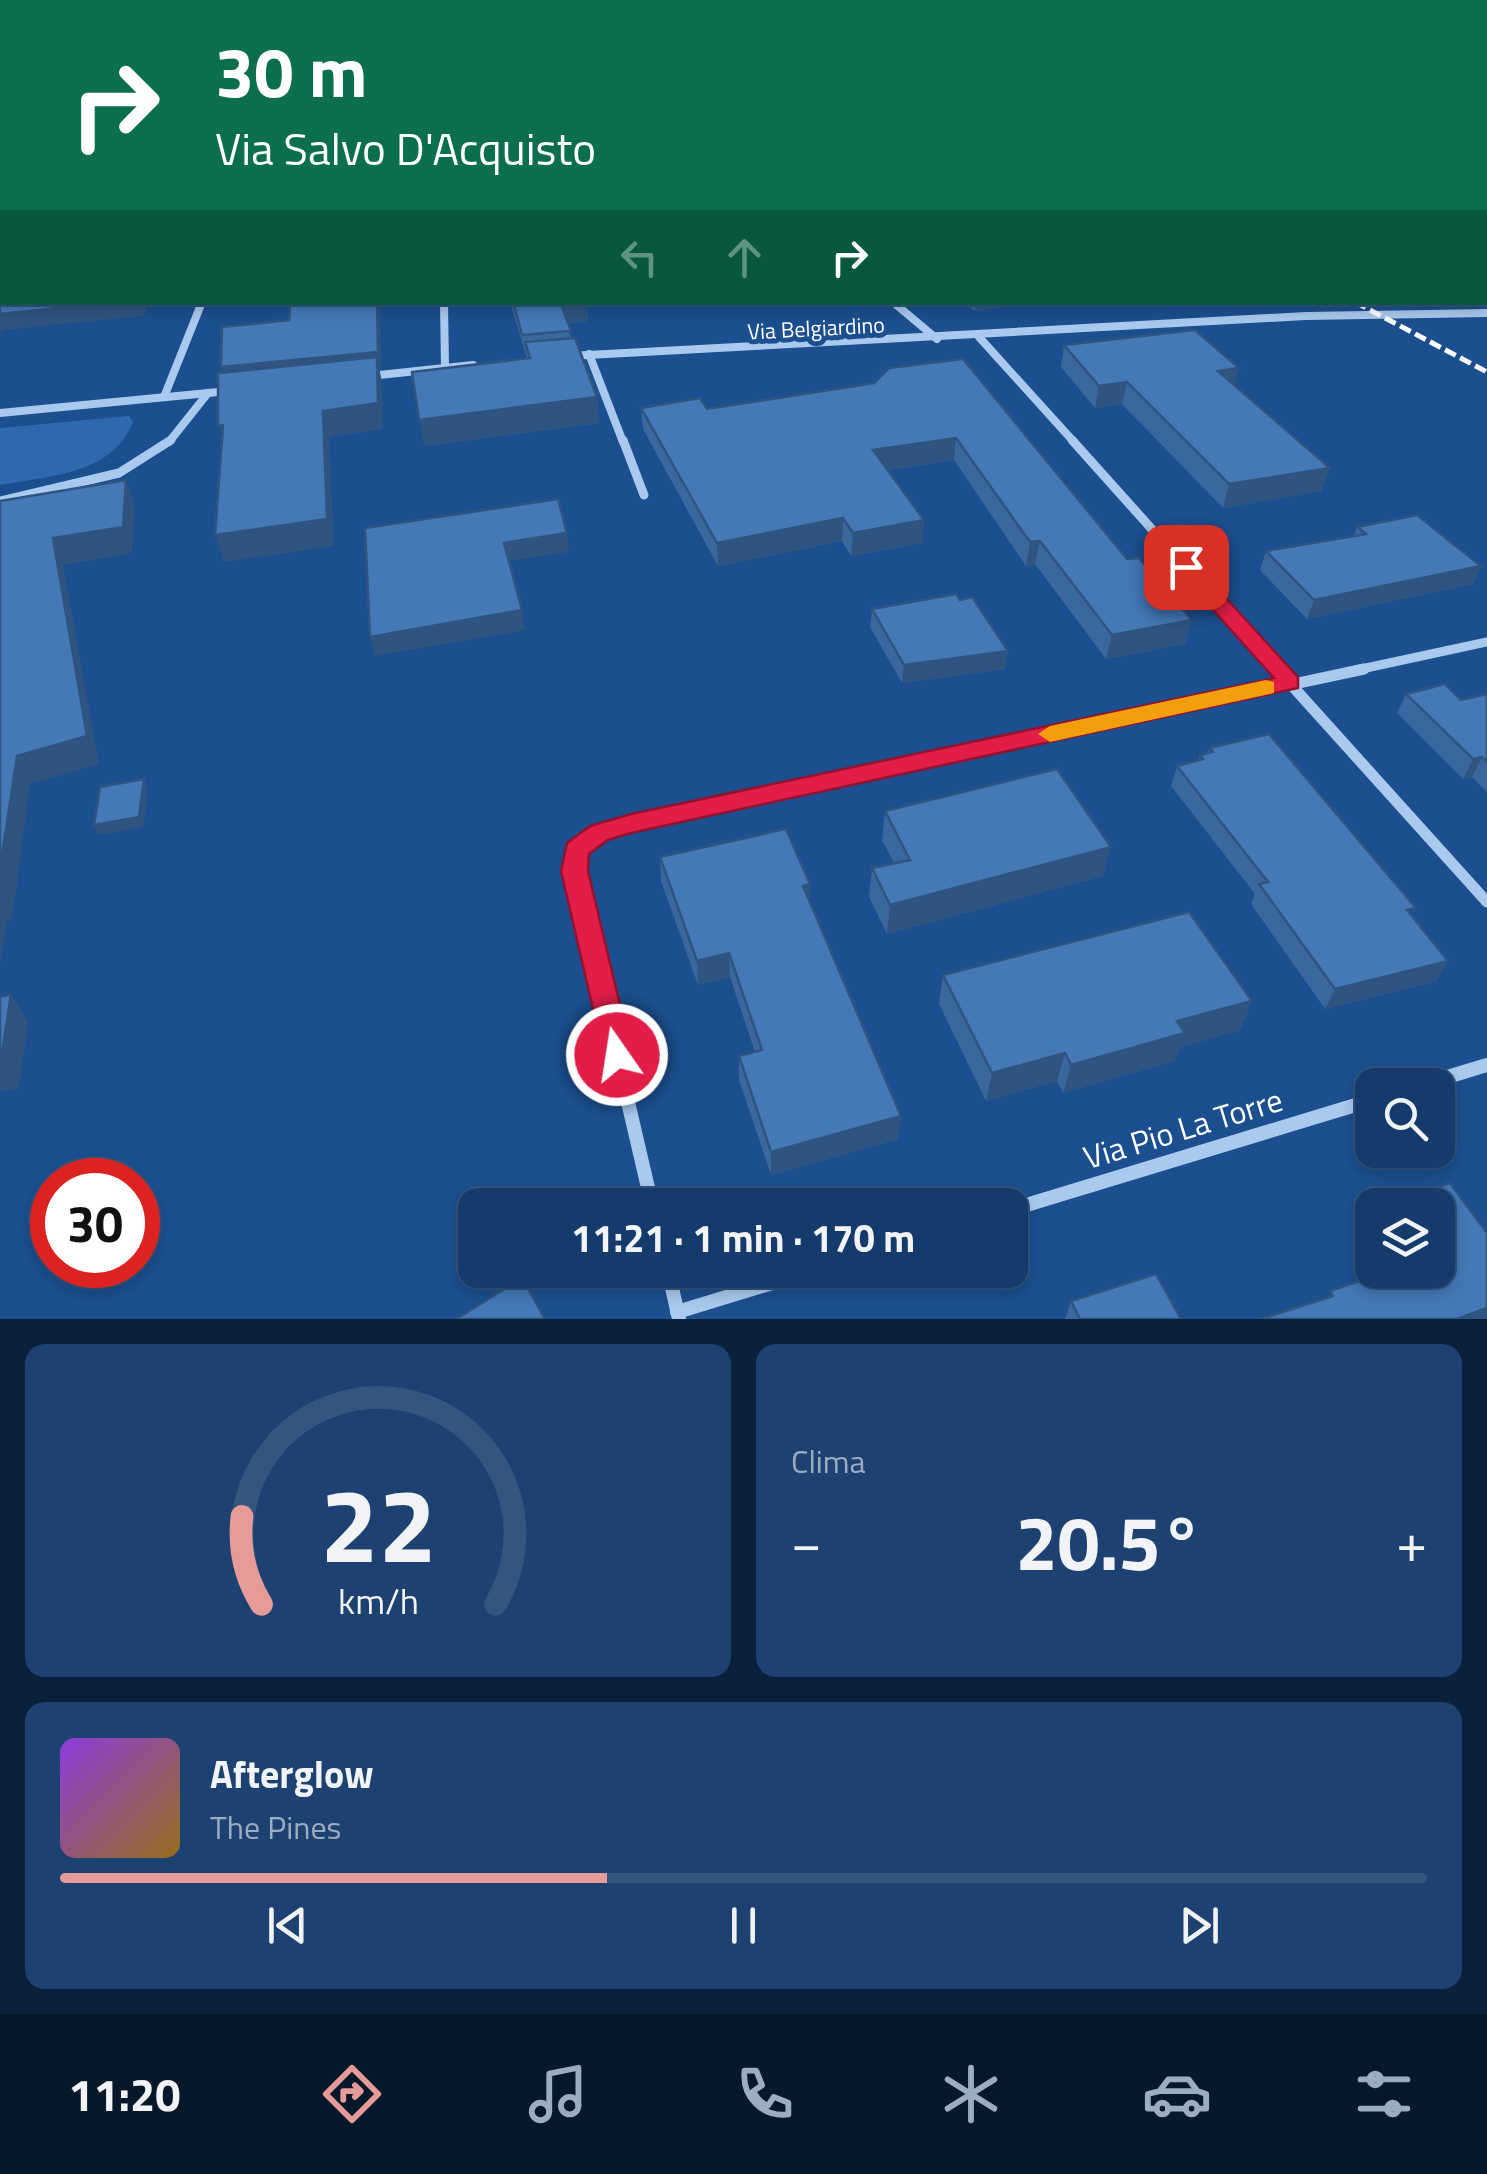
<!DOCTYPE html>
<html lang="it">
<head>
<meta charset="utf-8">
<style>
	:root { --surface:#143b6b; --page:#1d4271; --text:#f1f3f6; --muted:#9dadc1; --line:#33557e; --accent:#e69b98 }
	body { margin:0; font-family:"Titillium Web",sans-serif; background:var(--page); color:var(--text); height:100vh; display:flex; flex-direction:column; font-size:38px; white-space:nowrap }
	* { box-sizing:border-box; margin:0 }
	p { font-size:32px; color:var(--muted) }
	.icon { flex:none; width:55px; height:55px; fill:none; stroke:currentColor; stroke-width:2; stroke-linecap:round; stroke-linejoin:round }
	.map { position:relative; height:1319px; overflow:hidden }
	.sheet { display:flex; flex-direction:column; gap:25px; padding:25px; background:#0b203b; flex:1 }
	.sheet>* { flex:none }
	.hud { position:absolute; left:0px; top:0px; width:1488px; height:305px; box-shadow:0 5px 15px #0003,0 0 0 2px var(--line); background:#0b6e4f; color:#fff; overflow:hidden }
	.tools { position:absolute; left:1355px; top:1068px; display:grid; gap:20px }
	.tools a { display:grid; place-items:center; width:100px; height:100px; border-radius:20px; background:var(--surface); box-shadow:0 5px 15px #0003,0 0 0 2px var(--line); font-size:50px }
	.speed { position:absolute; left:30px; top:1158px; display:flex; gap:20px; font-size:50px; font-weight:700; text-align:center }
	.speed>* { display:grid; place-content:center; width:130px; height:130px; border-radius:50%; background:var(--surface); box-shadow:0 5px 15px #0003,0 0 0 2px var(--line); line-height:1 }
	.speed .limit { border:15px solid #d22; background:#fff; color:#111 }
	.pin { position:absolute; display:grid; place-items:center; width:85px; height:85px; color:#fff; margin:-42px; border-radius:20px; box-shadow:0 5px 15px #0006 }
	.me { position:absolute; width:110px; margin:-55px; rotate:347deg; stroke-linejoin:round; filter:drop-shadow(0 0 8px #0008) }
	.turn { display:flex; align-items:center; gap:35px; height:210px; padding:0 50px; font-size:45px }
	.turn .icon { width:130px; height:130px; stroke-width:2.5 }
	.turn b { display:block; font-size:70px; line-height:85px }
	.lanes { display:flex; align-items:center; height:95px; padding:0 50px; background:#0003; justify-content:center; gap:50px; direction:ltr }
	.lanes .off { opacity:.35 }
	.big { font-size:75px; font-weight:700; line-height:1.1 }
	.sheet .card { flex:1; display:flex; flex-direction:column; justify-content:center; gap:15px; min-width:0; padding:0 35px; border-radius:20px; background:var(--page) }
	.sheet .dial { align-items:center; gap:0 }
	.dial svg { height:260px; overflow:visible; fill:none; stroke:var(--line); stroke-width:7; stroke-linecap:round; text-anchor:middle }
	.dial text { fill:var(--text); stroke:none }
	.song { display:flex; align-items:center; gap:30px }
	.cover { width:120px; height:120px; border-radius:15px; background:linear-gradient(135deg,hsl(270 70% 55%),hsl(40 70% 35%)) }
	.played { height:10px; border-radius:5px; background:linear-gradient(90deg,var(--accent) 40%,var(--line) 40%) }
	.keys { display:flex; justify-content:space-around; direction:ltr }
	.heat { display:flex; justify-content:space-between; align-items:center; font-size:55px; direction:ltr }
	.sheet .tiles { flex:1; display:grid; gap:25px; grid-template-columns:1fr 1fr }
	.card:last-child { grid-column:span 2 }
	.trip { position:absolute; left:458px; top:1188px; width:570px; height:100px; border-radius:20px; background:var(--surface); box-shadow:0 5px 15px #0003,0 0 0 2px var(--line); font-weight:700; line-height:100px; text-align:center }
	.tab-bar { display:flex; height:160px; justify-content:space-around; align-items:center; background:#08182b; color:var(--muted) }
	.tab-bar .icon { width:70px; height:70px }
	.tab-bar .active { color:var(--accent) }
	.tab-bar b { font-size:45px; color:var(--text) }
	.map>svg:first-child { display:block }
</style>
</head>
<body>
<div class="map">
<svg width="1487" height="1319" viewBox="0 0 1487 1319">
	<rect width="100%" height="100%" fill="#1b4f8f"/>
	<!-- green -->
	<path fill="#2e69ad" d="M 129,416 L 133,422 C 112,475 49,476 0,485 L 0,428 Z"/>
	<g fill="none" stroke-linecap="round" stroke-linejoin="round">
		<!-- street-far4 -->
		<path stroke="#a9c9ee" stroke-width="5" d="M 673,0 L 678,2"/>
		<!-- street-far3 -->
		<g stroke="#a9c9ee" stroke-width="8">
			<path d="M 444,302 L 445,368"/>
			<path d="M 893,302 L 937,339"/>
			<path d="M 979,337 L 1074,442"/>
			<path d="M 589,354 L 623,442"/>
			<path d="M 569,356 L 1306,316 L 1487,313"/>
			<path d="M 370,376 L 473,365"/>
			<path d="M 164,397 L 202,302"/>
			<path d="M 0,413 L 229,391"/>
			<path d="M 169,442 L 208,393"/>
		</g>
		<!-- street-far2 -->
		<g stroke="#a9c9ee" stroke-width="9">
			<path d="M 623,440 L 644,495"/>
			<path d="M 1072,440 L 1279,671"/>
			<path d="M 0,501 L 119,473 L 171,440"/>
			<path d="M 1352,671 L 1487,642"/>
		</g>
		<!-- street-far1 -->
		<g stroke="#a9c9ee" stroke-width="11">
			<path d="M 1277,669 L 1487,902"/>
			<path d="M 594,959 L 574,871 L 577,850 L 599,833 L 1364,669"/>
		</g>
		<!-- street -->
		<g stroke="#a9c9ee" stroke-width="14">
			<path d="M 594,956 L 652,1205"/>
			<path d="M 1421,1085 L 1487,1065"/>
			<path d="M 1010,1210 L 1372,1100"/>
			<path d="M 668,1270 L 679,1319"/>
			<path d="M 677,1312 L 815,1270"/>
		</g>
		<!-- rail-far1 -->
		<path stroke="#fff" stroke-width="4" stroke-dasharray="8 4" stroke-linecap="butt" d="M 781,0 L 785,2"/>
		<!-- rail -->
		<path stroke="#fff" stroke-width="5" stroke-dasharray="12 5" stroke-linecap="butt" d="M 1355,302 L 1487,372"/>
	</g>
	<!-- wall -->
	<g fill="#3a679d">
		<path d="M 949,0 L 1487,0 L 1487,117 L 1485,117 L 1485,2 L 953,2 Z"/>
		<path d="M 505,302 L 586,302 L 588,321 L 568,323 L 571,339 L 597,397 L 599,423 L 424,446 L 527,358 L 511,306 L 506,306 Z"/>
		<path d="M 964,302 L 1033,302 L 975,311 Z"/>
		<path d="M 1064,345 L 1234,385 L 1322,491 L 1223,508 L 1122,404 L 1095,408 L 1061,367 Z"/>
		<path d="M 889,368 L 1127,559 L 1192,620 L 1185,644 L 1106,659 L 1035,564 L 1026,566 L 954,460 L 887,470 L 924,520 L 922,543 L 851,556 L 842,541 L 718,566 L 643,429 L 641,408 L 707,409 L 874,383 Z"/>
		<path d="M 1357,527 L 1481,566 L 1473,584 L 1307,619 L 1260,570 L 1266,551 L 1354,536 Z"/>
		<path d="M 960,600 L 1005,669 L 902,683 L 870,627 L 872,609 Z"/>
		<path d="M 1406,694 L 1461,700 L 1487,694 L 1487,792 L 1472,777 L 1463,779 L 1397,713 Z"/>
		<path d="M 1209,748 L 1412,916 L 1437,981 L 1325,1009 L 1251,904 L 1255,894 L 1171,786 L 1177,766 L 1198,761 L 1200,755 L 1208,753 Z"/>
		<path d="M 885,811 L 1103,876 L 887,934 L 869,897 L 872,868 L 894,863 L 882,840 Z"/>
		<path d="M 660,857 L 810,884 L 809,901 L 898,1139 L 771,1175 L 739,1080 L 739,1056 L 755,1052 L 730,977 L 698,985 L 661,881 Z"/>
		<path d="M 943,975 L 1252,1001 L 1240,1030 L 1180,1047 L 1174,1061 L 1063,1093 L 1057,1081 L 986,1101 L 939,1004 Z"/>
		<path d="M 1071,1301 L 1181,1319 L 1065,1319 Z"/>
	</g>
	<!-- shaded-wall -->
	<g fill="#305480">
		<path d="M 117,302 L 148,302 L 144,316 L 2,330 L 0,335 L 0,314 Z"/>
		<path d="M 378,302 L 380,313 L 381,367 L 379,367 L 382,382 L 383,429 L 329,437 L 334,546 L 224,562 L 215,535 L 225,382 L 221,367 Z"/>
		<path d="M 772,302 L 796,302 L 772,307 Z"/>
		<path d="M 976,302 L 1033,302 L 975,311 Z"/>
		<path d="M 587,304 L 588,321 L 563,323 L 562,307 Z"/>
		<path d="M 1239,368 L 1233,390 L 1218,371 Z"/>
		<path d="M 1127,382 L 1122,404 L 1095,408 L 1099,386 Z"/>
		<path d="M 597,397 L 599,423 L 424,446 L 419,420 Z"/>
		<path d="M 956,438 L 954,460 L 871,472 L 873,450 Z"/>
		<path d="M 1330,468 L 1322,491 L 1223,508 L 1229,484 Z"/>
		<path d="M 126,480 L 135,506 L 132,553 L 63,565 L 99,764 L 30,784 L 12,920 L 7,921 L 0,966 L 0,869 L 17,756 L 53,538 Z"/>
		<path d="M 843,518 L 842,541 L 718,566 L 717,543 Z"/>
		<path d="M 924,520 L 922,543 L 851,556 L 853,533 Z"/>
		<path d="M 567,533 L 569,552 L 506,561 L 504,543 Z"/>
		<path d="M 1040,541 L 1035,564 L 1026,566 L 1030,542 Z"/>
		<path d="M 1481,566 L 1473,584 L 1307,619 L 1314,600 Z"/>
		<path d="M 522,610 L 525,630 L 375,656 L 370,637 Z"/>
		<path d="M 1192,620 L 1185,644 L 1106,659 L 1112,635 Z"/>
		<path d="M 1008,651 L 1005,669 L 902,683 L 904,665 Z"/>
		<path d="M 1482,757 L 1472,777 L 1463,779 L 1473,759 Z"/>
		<path d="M 144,779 L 148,789 L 143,827 L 98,835 L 94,825 Z"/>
		<path d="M 1111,847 L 1103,876 L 887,934 L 890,905 Z"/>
		<path d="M 810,884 L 809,909 L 803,886 Z"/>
		<path d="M 729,953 L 730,977 L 698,985 L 697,961 Z"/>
		<path d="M 1448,961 L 1437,981 L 1325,1009 L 1335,989 Z"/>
		<path d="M 11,994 L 28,1022 L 19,1088 L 0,1092 L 0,1061 Z"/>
		<path d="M 1252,1001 L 1240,1030 L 1180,1047 L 1174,1061 L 1063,1093 L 1071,1065 L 1177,1021 Z"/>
		<path d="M 1065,1053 L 1057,1081 L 986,1101 L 992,1073 Z"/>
		<path d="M 901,1116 L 898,1139 L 771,1175 L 771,1152 Z"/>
		<path d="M 1487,1308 L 1487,1319 L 1457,1319 Z"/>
	</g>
	<!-- building -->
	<g fill="#4478b7" stroke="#305480" stroke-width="2.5">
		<path d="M 499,0 L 570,0 L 568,2 L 495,2 Z"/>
		<path d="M 589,0 L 653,0 L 655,2 L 592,2 Z"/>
		<path d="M 971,0 L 1487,0 L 1487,102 L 1485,103 L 1485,2 L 975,2 Z"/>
		<path d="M 2,168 L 2,302 L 117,302 L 0,314 L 0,172 Z"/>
		<path d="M 332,302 L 377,302 L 378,352 L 221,367 L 222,327 L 289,320 L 290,306 Z"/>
		<path d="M 513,302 L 586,302 L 587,304 L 562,307 L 571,331 L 522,335 Z"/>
		<path d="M 1195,330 L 1239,368 L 1218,371 L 1330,468 L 1229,484 L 1127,382 L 1099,386 L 1064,345 Z"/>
		<path d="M 575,338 L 597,397 L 419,420 L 412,372 L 530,358 L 525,342 Z"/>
		<path d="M 377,357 L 378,403 L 323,411 L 327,519 L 215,535 L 223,425 L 218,426 L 218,373 Z"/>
		<path d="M 963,359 L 1127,559 L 1139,558 L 1192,620 L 1112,635 L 1040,541 L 1030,542 L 956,438 L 873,450 L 924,520 L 853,533 L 843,518 L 717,543 L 641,408 L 700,398 L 707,409 L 874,383 L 889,368 Z"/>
		<path d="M 126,480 L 123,527 L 53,538 L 87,736 L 17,756 L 0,869 L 0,501 Z"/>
		<path d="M 558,499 L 567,533 L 504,543 L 522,610 L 370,637 L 365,528 Z"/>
		<path d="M 1417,515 L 1481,566 L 1314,600 L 1266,551 L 1366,534 L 1357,527 Z"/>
		<path d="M 956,594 L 960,600 L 972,597 L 1008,651 L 904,665 L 872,609 Z"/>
		<path d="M 1445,684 L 1461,700 L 1487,694 L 1487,762 L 1482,757 L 1473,759 L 1406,694 Z"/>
		<path d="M 1269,734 L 1416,908 L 1407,910 L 1448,961 L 1335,989 L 1259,884 L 1268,882 L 1177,766 L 1203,759 L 1200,755 L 1213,752 L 1209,748 Z"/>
		<path d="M 1057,769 L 1111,847 L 890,905 L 872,868 L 910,860 L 885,811 Z"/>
		<path d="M 144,779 L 139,817 L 94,825 L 100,787 Z"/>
		<path d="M 786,829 L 810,884 L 803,886 L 901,1116 L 771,1152 L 739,1056 L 762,1050 L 729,953 L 697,961 L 660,857 Z"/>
		<path d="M 1189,912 L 1252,1001 L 1177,1021 L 1185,1033 L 1071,1065 L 1065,1053 L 992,1073 L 943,975 Z"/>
		<path d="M 11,994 L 1,1060 L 0,1061 L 0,997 Z"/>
		<path d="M 1450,1183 L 1487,1233 L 1487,1308 L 1457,1319 L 1261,1319 L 1333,1296 L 1330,1291 L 1392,1270 L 1438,1270 L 1438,1205 L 1382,1205 Z"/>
		<path d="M 1156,1274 L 1181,1319 L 1080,1319 L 1071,1301 Z"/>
		<path d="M 522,1278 L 545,1319 L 456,1319 Z"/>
	</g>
	<!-- route -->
	<path fill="#e11d48" stroke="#92132f" stroke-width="2.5" d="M 1186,561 L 1194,563 L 1298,677 L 1298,688 L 631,833 L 608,840 L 589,854 L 588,871 L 632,1055 L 628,1065 L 617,1069 L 606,1065 L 561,871 L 567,843 L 590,826 L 631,814 L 1274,678 L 1179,572 L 1176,567 Z"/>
	<!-- slow -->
	<path fill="#f59e0b" d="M 1266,680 L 1274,682 L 1274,693 L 1050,742 L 1038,734 L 1050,726 Z"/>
	<g text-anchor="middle" stroke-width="10" stroke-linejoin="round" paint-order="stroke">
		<!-- far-street labels -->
		<g font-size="22" fill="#fff" stroke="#1b4f8f">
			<text transform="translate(816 328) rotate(-3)" y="8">Via Belgiardino</text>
		</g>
		<!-- near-street labels -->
		<g font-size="32" fill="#fff" stroke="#1b4f8f">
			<text transform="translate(1183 1129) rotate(-17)" y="11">Via Pio La Torre</text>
		</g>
	</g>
</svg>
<div class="tools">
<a><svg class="icon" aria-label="search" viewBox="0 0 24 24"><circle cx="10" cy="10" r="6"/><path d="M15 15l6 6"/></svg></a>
<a><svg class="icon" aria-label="layers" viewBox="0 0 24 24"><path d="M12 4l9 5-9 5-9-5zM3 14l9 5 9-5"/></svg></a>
</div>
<div class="speed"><div class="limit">30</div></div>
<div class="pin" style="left:1186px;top:567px;background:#d93025"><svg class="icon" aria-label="arrive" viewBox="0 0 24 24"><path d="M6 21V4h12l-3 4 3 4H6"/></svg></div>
<svg class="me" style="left:617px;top:1055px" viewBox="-20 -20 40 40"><circle r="17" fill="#e11d48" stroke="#fff" stroke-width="3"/><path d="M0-11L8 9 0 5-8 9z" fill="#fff"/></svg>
<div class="trip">11:21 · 1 min · 170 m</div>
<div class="hud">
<div class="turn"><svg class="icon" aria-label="right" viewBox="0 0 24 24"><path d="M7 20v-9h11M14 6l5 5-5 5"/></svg><div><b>30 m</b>Via Salvo D'Acquisto</div></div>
<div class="lanes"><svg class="icon off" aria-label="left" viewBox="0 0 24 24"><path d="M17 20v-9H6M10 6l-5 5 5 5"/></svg><svg class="icon off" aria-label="ahead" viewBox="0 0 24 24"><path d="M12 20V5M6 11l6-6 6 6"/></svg><svg class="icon" aria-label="right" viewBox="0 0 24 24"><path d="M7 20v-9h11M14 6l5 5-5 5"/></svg></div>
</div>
</div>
<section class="sheet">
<div class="tiles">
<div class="card dial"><svg viewBox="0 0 100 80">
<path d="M14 69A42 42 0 1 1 86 69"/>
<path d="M14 69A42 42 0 0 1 8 42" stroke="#e69b98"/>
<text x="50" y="56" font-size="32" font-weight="700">22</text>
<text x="50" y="72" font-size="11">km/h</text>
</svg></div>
<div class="card"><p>Clima</p>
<div class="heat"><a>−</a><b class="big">20.5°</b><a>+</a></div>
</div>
<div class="card">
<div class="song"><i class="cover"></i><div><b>Afterglow</b><p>The Pines</p></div></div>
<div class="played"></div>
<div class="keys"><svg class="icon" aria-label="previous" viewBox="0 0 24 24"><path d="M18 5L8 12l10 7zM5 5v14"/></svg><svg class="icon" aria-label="pause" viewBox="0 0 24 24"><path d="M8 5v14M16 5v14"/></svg><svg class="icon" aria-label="next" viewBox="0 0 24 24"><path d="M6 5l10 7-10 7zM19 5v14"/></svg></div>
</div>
</div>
</section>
<nav class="tab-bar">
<b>11:20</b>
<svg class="icon active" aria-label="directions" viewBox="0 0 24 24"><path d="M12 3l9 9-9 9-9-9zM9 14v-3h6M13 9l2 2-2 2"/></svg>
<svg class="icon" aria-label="music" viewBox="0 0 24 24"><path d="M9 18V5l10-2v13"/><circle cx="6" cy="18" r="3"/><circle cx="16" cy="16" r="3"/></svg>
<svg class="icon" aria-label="phone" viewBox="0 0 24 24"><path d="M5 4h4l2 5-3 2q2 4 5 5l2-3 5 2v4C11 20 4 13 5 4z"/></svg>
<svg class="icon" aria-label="climate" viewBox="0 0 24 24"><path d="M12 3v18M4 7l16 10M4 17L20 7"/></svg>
<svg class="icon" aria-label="car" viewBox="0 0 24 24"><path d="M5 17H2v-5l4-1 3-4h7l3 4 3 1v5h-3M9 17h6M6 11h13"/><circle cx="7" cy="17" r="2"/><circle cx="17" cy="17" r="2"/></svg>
<svg class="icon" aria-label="filters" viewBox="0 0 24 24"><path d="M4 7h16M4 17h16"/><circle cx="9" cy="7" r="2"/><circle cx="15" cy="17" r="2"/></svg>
</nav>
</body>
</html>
